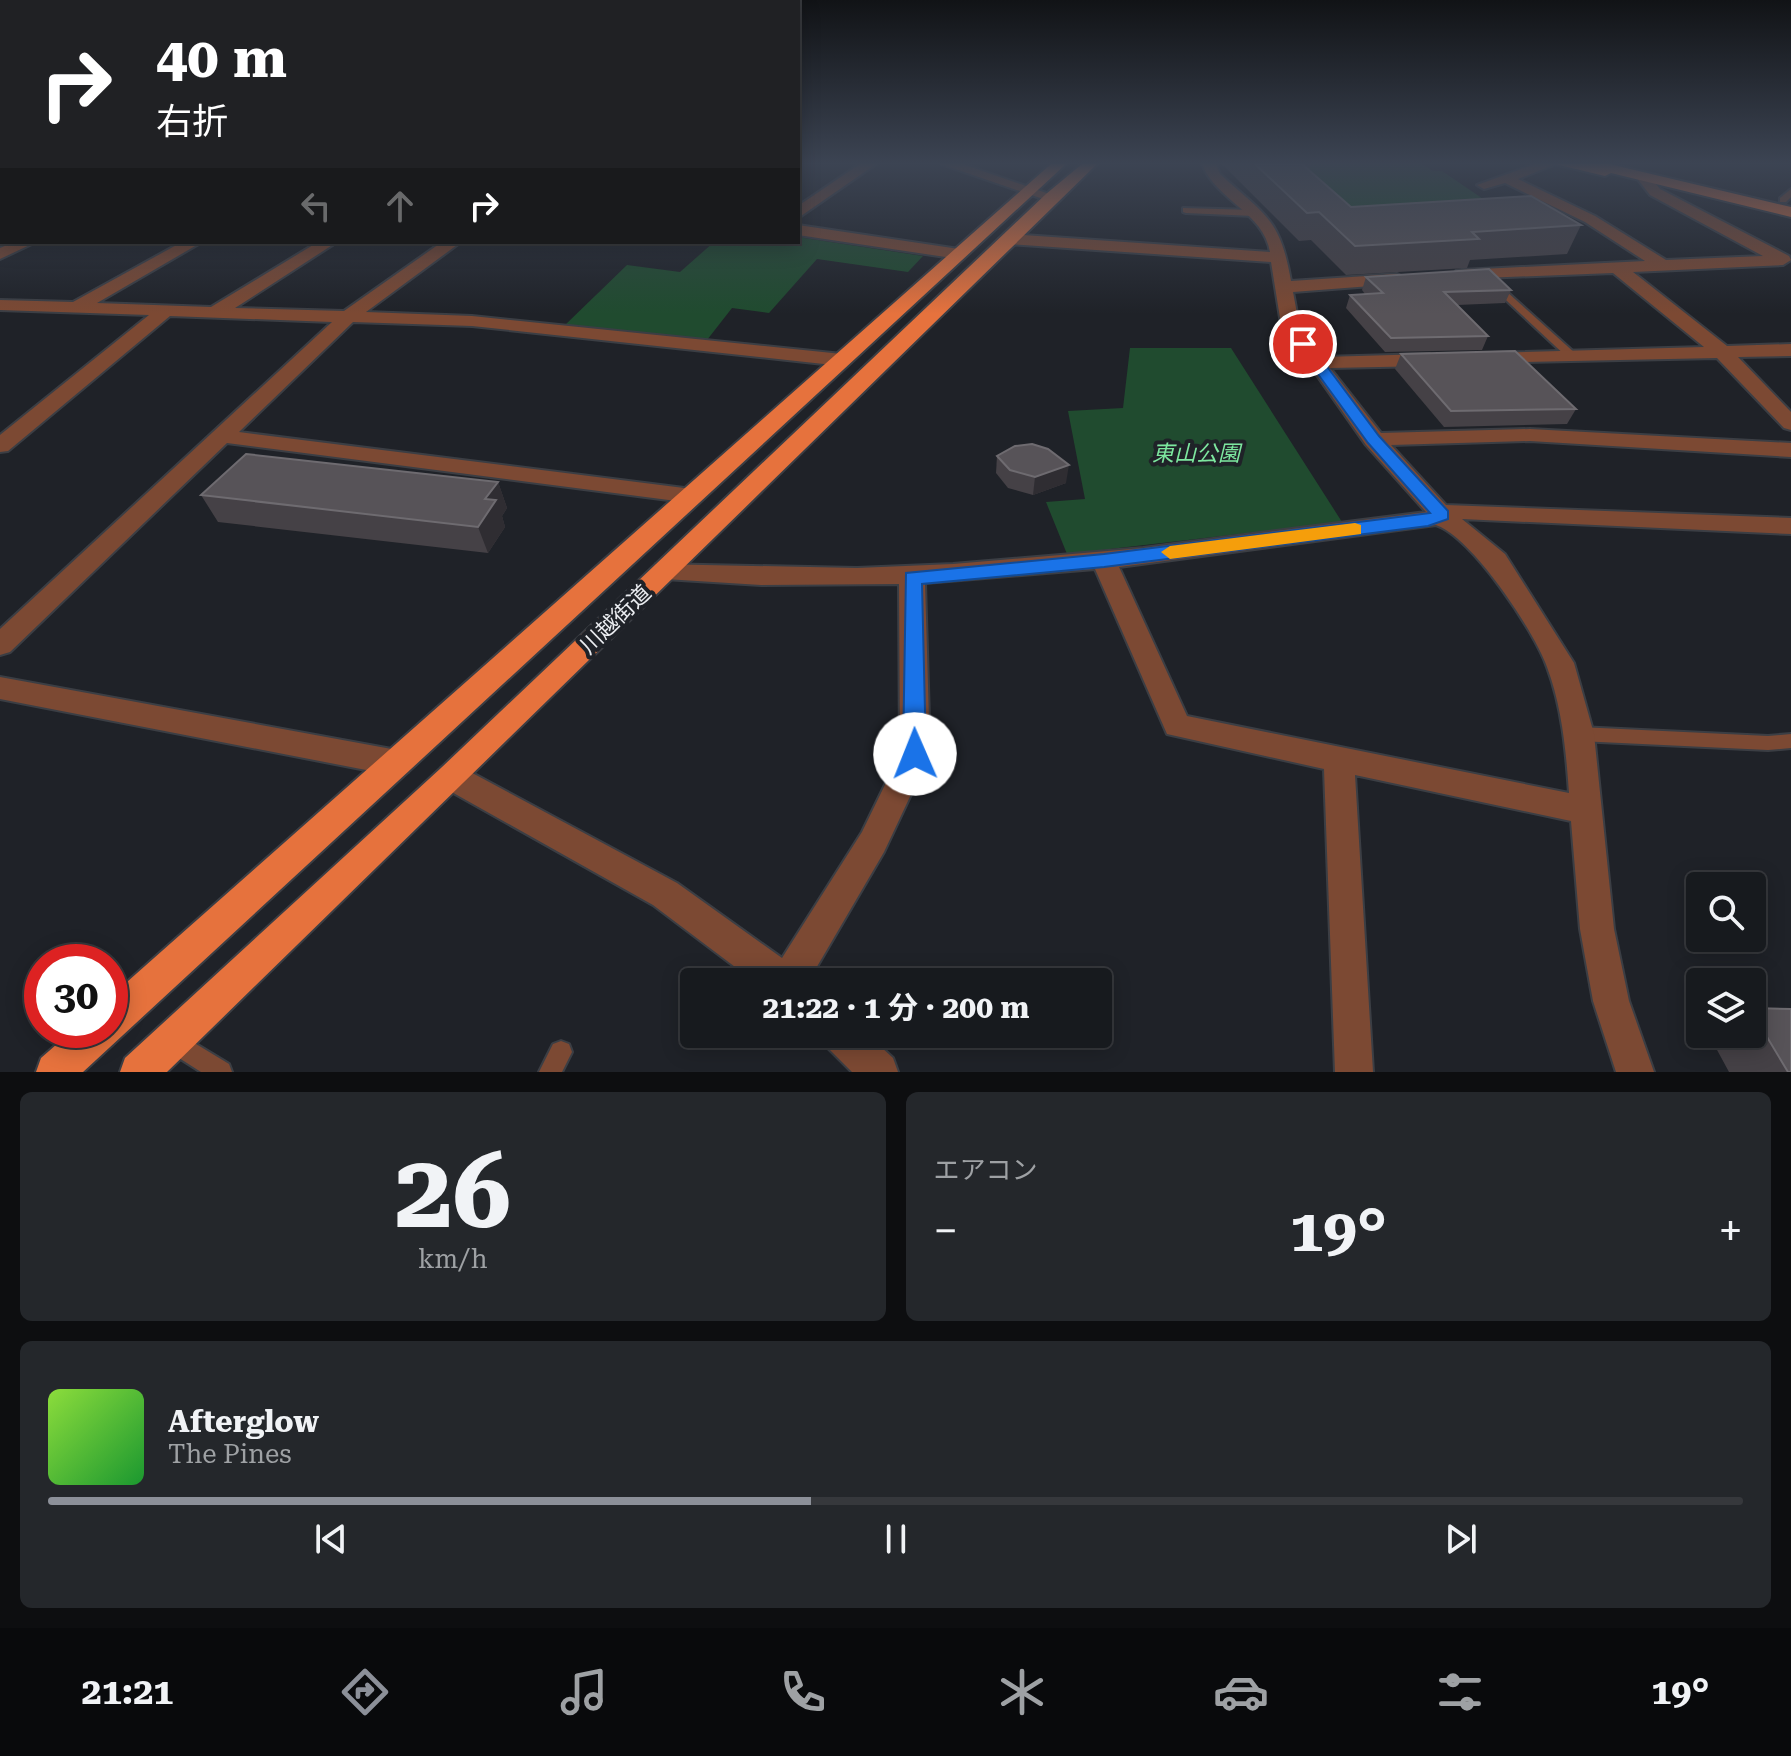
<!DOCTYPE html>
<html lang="ja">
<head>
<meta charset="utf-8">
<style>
	:root { --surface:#171a1e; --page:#24272b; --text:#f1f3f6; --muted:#9ea1a4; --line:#36383c; --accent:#8c9099 }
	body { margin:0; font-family:"Roboto Serif","Noto Sans JP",serif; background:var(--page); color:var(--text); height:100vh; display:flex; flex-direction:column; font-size:30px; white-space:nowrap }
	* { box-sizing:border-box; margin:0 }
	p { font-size:26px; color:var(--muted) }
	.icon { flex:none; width:44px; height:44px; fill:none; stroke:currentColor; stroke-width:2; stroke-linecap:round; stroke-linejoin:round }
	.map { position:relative; height:1072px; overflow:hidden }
	.sheet { display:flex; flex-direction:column; gap:20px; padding:20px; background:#0d0e10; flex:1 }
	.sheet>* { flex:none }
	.guide { position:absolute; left:0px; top:0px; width:800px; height:244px; box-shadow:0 4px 20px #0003,0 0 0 2px var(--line); background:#202124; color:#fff; overflow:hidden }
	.tools { position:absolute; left:1686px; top:872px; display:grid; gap:16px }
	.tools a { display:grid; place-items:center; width:80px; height:80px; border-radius:8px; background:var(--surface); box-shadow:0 4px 20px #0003,0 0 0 2px var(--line); font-size:40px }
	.speed { position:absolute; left:24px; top:944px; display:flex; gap:16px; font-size:40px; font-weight:700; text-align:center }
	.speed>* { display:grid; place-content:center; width:104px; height:104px; border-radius:50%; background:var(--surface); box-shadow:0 4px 20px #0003,0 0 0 2px var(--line); line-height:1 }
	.speed .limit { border:12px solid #d22; background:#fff; color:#111 }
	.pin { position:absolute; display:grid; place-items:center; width:68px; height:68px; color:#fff; margin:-34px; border:4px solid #fff; border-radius:50%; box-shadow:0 2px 8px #0007 }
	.me { position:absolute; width:88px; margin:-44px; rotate:359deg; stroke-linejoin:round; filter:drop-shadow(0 0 6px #0008) }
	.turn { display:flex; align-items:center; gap:28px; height:168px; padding:0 24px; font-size:36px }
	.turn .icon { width:104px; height:104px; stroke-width:2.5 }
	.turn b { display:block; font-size:56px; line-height:68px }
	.lanes { display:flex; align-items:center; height:76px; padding:0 24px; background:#0003; justify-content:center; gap:40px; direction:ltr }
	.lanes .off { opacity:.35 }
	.big { font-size:60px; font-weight:700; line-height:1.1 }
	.sheet .tile { flex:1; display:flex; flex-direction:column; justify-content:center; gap:12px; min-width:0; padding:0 28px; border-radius:12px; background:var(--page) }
	.sheet .dial { align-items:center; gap:0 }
	.dial b { font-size:104px; line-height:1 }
	.song { display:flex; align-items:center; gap:24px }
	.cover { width:96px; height:96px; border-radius:12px; background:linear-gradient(135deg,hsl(90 70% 55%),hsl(130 70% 35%)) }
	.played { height:8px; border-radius:4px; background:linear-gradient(90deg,var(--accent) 45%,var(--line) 45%) }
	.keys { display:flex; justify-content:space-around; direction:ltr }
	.heat { display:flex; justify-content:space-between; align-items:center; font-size:44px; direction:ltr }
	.sheet .tiles { flex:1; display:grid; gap:20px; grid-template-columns:1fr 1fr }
	.tile:last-child { grid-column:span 2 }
	.trip { position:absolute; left:680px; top:968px; width:432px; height:80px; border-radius:8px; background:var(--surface); box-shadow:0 4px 20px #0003,0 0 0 2px var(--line); font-weight:700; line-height:80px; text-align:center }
	.dock { display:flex; height:128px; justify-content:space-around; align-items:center; background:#090a0c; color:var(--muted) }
	.dock .icon { width:56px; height:56px }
	.dock .selected { color:var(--accent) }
	.dock b { font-size:36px; color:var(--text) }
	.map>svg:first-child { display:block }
</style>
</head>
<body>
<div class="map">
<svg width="1791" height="1072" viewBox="0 0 1791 1072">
	<rect width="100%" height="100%" fill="#1f2228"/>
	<!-- green -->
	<g fill="#204b2f">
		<path d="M 1313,164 L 1422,164 L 1433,171 L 1442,171 L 1495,207 L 1348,230 L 1295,166 Z"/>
		<path d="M 798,237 L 923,256 L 908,272 L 817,259 L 769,313 L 732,308 L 707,340 L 565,325 L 627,265 L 680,272 L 714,242 L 798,242 Z"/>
		<path d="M 1130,348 L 1231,348 L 1342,522 L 1067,554 L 1046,502 L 1085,499 L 1068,411 L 1123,408 Z"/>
	</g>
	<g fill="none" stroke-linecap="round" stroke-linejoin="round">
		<defs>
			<g id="service">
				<path d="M 1791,189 L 1791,197 L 1786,202 L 1780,202 L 1780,198 Z"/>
				<path d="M 1183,208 L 1254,210 L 1258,213 L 1254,216 L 1186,213 L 1183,212 Z"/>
				<rect x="0" y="209" width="2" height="6"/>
				<path d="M 1496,282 L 1576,354 L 1576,358 L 1568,358 L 1492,287 L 1492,283 Z"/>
				<path d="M 1579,727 L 1768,736 L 1791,734 L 1791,748 L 1768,750 L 1579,741 L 1573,739 L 1570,734 L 1573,729 Z"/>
				<path d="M 173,1030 L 229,1064 L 232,1072 L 201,1072 L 165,1049 L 162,1041 L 165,1033 Z"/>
				<path d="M 561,1041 L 569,1044 L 572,1052 L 562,1072 L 539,1072 L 553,1044 Z"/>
			</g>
			<g id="minor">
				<path d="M 860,164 L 876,164 L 798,218 L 798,206 Z"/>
				<path d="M 1202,164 L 1216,164 L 1220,174 C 1266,216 1280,218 1291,281 L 1397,274 L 1406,279 L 1397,284 L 1293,292 L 1299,324 L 1322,357 L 1429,354 L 1439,360 L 1429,366 L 1330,368 L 1381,433 L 1530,429 L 1791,443 L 1791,457 L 1530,441 L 1391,445 L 1446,505 L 1791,518 L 1791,534 L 1462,519 L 1505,554 L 1574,663 L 1594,734 L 1614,929 L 1629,1001 L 1654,1072 L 1616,1072 L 1593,1001 L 1580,929 L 1571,821 L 1355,775 L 1373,1072 L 1335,1072 L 1324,769 L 1167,734 L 1095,569 L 925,583 L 930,754 L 884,852 L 808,982 L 755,982 L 653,905 L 441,786 L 437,777 L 441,768 L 452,764 L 463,768 L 677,883 L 782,958 L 862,832 L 900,754 L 899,584 L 761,585 L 665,579 L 656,576 L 653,570 L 656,564 L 857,568 L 953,564 L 1143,548 L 1426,512 L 1366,445 L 1281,324 L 1271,262 L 1007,244 L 999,239 L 1007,234 L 1270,252 C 1264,213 1216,200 1202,164 ZM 1436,525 C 1471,536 1535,632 1547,667 C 1562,707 1566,750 1569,793 L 1187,716 L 1119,567 Z"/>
				<path d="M 1535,164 L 1556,164 L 1518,179 L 1595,216 L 1666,260 L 1763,256 L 1650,195 L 1636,177 L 1638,174 L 1648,174 L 1660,189 L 1789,256 L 1791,260 L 1783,265 L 1633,272 L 1727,346 L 1791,344 L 1791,356 L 1738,357 L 1791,412 L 1791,430 L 1784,428 L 1717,358 L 1483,363 L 1480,359 L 1490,353 L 1704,347 L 1613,273 L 1456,279 L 1456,271 L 1462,270 L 1645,261 L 1585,222 L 1505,183 L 1484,189 L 1477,185 Z"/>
				<path d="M 798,225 L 959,249 L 967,254 L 959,259 L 798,235 Z"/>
				<path d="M 182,242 L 202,242 L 97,303 L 211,307 L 318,242 L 337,242 L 235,308 L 344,311 L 442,242 L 461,242 L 366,312 L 472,316 L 842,354 L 852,360 L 842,366 L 472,326 L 353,322 L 239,432 L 692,489 L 703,496 L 692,503 L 227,443 L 10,652 L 0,655 L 0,629 L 332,322 L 170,316 L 8,451 L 0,452 L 0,435 L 149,315 L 0,310 L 0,300 L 73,302 Z"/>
				<path d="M 0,677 L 397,750 L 408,754 L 412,763 L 408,772 L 397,776 L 0,699 Z"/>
				<path d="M 821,1034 L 867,1034 L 893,1058 L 898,1072 L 852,1072 L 827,1047 Z"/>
			</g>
			<g id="tertiary">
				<path d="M 941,164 L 962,164 L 1058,197 L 1046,200 Z"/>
				<path d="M 14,242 L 36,242 L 0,259 L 0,248 Z"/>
			</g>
			<path id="primary" d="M 1555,164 L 1609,164 L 1791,207 L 1791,217 L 1611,173 L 1605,176 Z"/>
			<g id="trunk">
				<path d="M 1051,164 L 1066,164 L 83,1072 L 36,1072 L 41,1058 L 73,1030 L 110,1030 L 110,997 Z"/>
				<path d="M 1082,164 L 1097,164 L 167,1072 L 120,1072 L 125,1058 L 441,768 L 1046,194 Z"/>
			</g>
		</defs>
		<!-- service casing -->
		<use href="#service" stroke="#3b3e44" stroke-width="4"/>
		<!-- minor casing -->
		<use href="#minor" stroke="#3b3e44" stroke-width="4"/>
		<!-- tertiary casing -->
		<use href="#tertiary" stroke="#3b3e44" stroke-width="4"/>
		<!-- primary casing -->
		<use href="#primary" stroke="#3b3e44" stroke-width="4"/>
		<!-- trunk casing -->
		<use href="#trunk" stroke="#3b3e44" stroke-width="4"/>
		<!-- service -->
		<use href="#service" fill="#7c4933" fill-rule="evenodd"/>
		<!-- minor -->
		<use href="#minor" fill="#7c4933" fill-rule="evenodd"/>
		<!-- tertiary -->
		<use href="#tertiary" fill="#7c4933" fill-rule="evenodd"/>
		<!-- primary -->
		<use href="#primary" fill="#d56b3c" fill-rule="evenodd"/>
		<!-- trunk -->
		<use href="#trunk" fill="#e6723d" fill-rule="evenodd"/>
	</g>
	<!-- wall -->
	<g fill="#454146">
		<path d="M 1222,164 L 1311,164 L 1309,170 L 1351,207 L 1581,225 L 1567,254 L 1470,260 L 1467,268 L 1346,275 L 1311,240 L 1299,241 Z"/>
		<path d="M 1366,277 L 1511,290 L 1505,303 L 1457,305 L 1488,336 L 1482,350 L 1385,352 L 1346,308 L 1350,295 L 1365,294 L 1362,290 Z"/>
		<path d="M 1401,354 L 1576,409 L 1567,424 L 1444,427 L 1395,369 Z"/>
		<path d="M 997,456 L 1066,483 L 1033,495 L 1008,488 L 996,473 Z"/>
		<path d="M 498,482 L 507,508 L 502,516 L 505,527 L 488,553 L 218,522 L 201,495 Z"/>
		<path d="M 1752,1008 L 1791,1072 L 1729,1072 L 1710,1037 L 1713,1034 L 1752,1034 Z"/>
	</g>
	<!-- shaded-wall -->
	<g fill="#2f2d32">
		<path d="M 2,174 L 2,190 L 0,191 L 0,175 Z"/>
		<path d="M 1069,465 L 1066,483 L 1033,495 L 1035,477 Z"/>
		<path d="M 498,482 L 507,508 L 502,516 L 505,527 L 488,553 L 478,527 L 485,499 Z"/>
	</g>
	<!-- building -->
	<g fill="#575358" stroke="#6e6b70" stroke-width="2">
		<path d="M 0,164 L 2,164 L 2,174 L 0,175 Z"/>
		<path d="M 1255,164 L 1302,164 L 1351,207 L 1531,196 L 1581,225 L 1472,232 L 1479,239 L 1355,246 L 1319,212 L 1307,213 Z"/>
		<path d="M 1489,269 L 1511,290 L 1444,292 L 1488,336 L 1391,338 L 1350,295 L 1383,293 L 1366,277 Z"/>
		<path d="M 1515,351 L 1576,409 L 1451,411 L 1401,354 Z"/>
		<path d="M 1032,444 L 1048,449 L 1069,465 L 1035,477 L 1010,470 L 997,456 L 1015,446 Z"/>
		<path d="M 246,454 L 498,482 L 485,499 L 496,500 L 478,527 L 201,495 Z"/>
		<path d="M 1752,1008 L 1791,1009 L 1791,1072 L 1788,1072 L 1752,1012 Z"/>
	</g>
	<!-- sky -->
	<linearGradient id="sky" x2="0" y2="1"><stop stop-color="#111316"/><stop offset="0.52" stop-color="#3c4453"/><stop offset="1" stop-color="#3c4453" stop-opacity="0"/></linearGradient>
	<rect width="1791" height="314" fill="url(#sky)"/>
	<!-- route -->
	<path fill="#1a73e8" stroke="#114b97" stroke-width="2" d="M 1298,341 L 1308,341 L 1379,436 L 1448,511 L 1448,519 L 1428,526 L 1104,567 L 922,584 L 926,754 L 923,760 L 907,760 L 903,754 L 906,573 L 1104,554 L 1430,513 L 1368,443 L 1296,344 Z"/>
	<!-- slow -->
	<path fill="#f59e0b" d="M 1355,523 L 1361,525 L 1361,534 L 1170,559 L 1161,552 L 1170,546 Z"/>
	<g text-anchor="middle" stroke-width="8" stroke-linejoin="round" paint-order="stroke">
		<!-- park labels -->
		<g font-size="22" font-style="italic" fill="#7de79f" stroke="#1f2228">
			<text x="1196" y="461">東山公園</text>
		</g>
		<!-- street labels -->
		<g font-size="22" fill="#eaecf0" stroke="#1f2228">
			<text transform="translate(615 619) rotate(-44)" y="8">川越街道</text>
		</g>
	</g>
</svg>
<div class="tools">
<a><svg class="icon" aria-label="search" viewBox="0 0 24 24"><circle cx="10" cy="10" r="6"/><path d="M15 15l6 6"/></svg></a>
<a><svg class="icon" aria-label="layers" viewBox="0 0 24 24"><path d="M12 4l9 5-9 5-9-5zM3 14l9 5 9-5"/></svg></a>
</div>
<div class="speed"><div class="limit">30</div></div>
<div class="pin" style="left:1303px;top:344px;background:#d93025"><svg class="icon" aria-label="arrive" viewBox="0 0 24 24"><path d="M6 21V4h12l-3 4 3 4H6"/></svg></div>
<svg class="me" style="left:915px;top:754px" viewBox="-20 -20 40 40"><circle r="19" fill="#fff"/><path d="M0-13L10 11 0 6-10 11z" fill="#1a73e8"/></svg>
<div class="trip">21:22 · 1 分 · 200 m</div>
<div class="guide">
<div class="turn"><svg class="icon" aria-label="right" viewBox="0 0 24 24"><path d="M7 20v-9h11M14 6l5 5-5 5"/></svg><div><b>40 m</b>右折</div></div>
<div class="lanes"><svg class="icon off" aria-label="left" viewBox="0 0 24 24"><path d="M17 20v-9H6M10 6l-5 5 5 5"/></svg><svg class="icon off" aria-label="ahead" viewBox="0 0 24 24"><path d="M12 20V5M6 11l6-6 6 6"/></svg><svg class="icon" aria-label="right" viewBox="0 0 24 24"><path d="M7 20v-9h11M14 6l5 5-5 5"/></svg></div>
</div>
</div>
<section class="sheet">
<div class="tiles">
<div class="tile dial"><b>26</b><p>km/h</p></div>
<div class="tile"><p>エアコン</p>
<div class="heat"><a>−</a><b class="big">19°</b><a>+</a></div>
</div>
<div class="tile">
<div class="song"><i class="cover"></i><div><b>Afterglow</b><p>The Pines</p></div></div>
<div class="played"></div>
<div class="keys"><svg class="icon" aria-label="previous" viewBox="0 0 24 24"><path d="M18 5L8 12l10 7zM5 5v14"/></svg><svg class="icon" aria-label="pause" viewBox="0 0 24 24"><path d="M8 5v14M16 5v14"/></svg><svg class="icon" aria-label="next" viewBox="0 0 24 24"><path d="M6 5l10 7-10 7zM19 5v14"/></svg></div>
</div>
</div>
</section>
<nav class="dock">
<b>21:21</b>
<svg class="icon selected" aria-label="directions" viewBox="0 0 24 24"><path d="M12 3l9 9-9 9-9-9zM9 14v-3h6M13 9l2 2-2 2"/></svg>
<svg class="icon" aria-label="music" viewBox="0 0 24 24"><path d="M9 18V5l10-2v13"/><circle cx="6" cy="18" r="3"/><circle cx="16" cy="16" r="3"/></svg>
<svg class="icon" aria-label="phone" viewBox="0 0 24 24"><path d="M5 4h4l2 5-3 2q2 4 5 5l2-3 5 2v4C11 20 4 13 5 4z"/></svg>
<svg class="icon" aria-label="climate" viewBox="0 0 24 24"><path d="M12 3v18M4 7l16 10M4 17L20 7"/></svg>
<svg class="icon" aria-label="car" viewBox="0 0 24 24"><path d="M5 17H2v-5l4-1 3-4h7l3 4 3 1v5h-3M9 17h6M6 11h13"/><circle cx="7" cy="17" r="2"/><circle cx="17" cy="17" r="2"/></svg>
<svg class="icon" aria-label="filters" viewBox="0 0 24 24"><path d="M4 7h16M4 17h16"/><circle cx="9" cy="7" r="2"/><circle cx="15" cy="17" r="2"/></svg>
<b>19°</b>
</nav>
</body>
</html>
